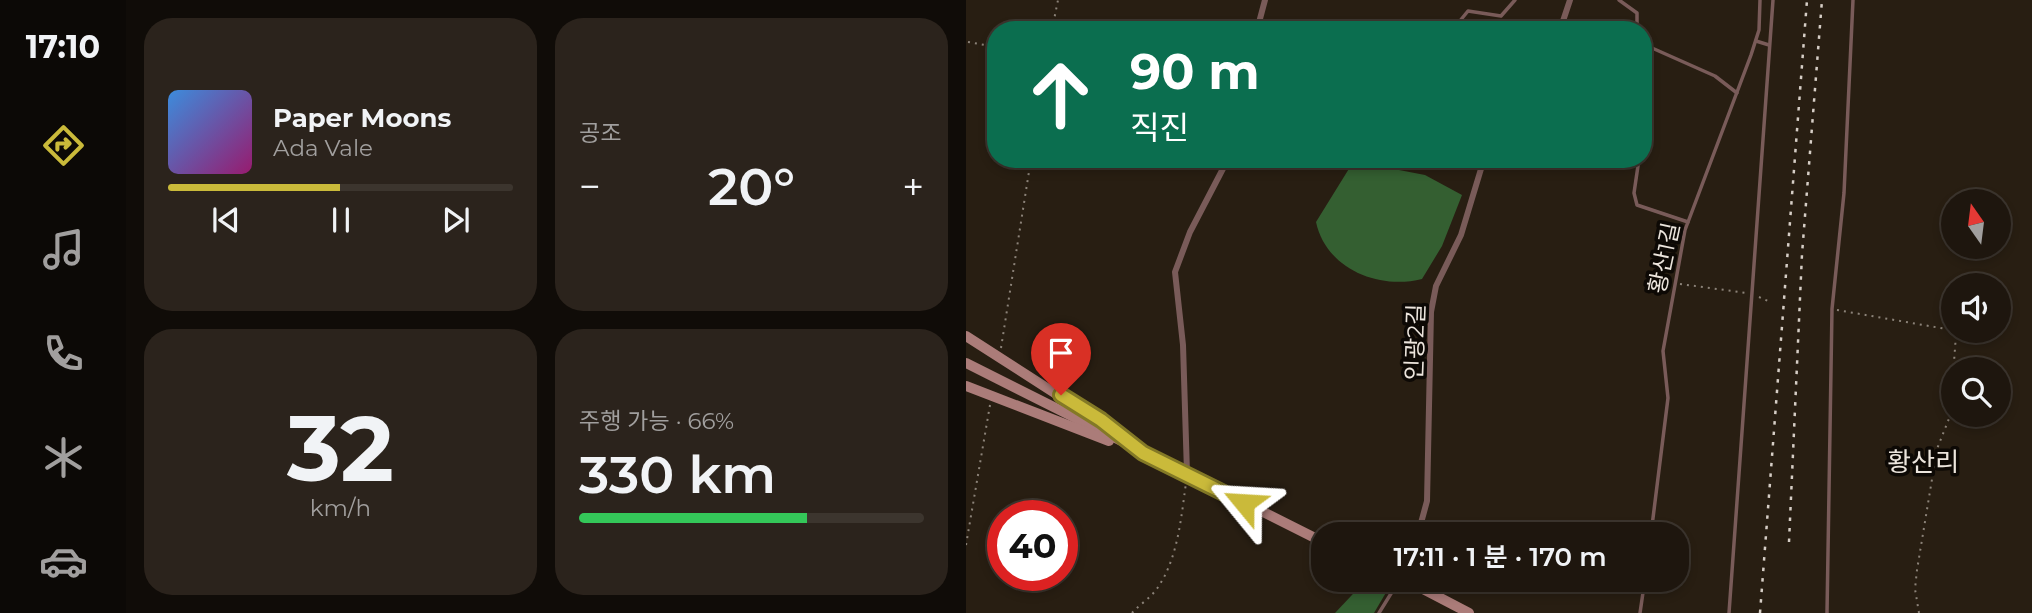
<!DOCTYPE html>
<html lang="ko">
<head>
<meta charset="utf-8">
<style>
	:root { --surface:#1e160e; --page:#2b231c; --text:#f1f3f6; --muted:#a19f9e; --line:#3c352e; --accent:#caba3a }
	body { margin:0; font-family:Montserrat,"Noto Sans KR",sans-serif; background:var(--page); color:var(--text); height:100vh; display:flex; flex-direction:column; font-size:26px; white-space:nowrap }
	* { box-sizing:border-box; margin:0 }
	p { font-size:23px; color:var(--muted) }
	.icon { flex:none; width:38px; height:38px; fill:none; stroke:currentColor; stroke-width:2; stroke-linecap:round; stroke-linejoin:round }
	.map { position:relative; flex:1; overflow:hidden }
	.panel { display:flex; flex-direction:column; gap:18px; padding:18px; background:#100c08; width:840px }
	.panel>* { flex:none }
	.hud { position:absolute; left:21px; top:21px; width:665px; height:147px; border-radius:28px; box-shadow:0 4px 10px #0003,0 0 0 2px var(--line); background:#0b6e4f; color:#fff; overflow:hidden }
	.needle { width:46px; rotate:346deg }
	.fabs { position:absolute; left:975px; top:189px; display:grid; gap:14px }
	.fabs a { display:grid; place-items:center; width:70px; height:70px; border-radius:50%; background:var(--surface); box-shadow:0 4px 10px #0003,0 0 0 2px var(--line); font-size:35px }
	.speed { position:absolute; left:21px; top:500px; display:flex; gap:14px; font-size:35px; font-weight:700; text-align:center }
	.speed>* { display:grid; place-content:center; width:91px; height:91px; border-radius:50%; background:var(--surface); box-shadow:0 4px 10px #0003,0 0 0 2px var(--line); line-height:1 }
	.speed .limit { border:10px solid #d22; background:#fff; color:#111 }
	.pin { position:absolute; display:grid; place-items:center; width:60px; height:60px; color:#fff; margin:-72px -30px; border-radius:50% 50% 50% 0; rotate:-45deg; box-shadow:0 0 7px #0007 }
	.pin .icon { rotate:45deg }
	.me { position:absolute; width:77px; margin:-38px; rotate:297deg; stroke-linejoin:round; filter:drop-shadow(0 0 5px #0008) }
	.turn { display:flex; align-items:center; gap:24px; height:147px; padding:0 28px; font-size:32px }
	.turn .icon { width:91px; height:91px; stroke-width:2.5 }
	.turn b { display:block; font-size:49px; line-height:60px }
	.big { font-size:52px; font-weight:600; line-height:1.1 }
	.panel .widget { flex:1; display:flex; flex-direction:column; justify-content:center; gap:10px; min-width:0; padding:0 24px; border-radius:28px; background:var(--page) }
	.panel .dial { align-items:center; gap:0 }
	.dial b { font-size:91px; line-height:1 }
	.song { display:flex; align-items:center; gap:21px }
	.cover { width:84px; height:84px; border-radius:10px; background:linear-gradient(135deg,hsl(210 70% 55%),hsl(320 70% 35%)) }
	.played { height:7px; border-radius:4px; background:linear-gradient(90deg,var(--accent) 50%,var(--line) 50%) }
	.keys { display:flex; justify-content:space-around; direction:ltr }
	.heat { display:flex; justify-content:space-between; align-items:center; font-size:38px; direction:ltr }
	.charge { height:10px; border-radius:5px; background:linear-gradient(90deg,#34c759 66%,var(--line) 0) }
	.panel .tiles { flex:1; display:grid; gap:18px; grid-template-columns:repeat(2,1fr) }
	.trip { position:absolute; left:345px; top:522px; width:378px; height:70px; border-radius:28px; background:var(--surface); box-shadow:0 4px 10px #0003,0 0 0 2px var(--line); font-weight:600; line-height:70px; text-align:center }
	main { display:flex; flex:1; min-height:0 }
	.dock { display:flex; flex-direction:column; width:126px; justify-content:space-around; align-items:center; background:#0c0906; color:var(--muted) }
	.dock .icon { width:49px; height:49px }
	.dock .selected { color:var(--accent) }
	.dock b { font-size:32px; color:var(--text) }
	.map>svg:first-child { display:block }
</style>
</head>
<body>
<main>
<nav class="dock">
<b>17:10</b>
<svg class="icon selected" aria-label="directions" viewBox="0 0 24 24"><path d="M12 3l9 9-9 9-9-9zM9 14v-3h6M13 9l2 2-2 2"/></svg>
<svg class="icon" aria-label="music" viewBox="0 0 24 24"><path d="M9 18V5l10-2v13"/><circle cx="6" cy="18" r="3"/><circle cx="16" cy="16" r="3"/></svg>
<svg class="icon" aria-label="phone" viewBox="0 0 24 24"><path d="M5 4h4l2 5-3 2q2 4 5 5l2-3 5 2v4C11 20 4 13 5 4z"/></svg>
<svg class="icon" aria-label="climate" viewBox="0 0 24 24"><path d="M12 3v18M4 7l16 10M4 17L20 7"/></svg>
<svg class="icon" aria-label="car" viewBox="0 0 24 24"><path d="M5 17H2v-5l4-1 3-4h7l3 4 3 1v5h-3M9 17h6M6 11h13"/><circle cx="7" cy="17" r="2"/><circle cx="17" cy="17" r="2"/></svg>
</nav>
<section class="panel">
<div class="tiles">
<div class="widget">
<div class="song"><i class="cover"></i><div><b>Paper Moons</b><p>Ada Vale</p></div></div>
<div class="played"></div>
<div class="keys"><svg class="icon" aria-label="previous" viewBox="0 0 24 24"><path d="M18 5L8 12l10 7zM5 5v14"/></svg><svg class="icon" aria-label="pause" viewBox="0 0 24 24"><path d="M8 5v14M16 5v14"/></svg><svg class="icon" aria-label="next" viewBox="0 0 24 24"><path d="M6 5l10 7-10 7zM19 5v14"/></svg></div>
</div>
<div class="widget"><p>공조</p>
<div class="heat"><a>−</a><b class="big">20°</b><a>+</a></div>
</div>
<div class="widget dial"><b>32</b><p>km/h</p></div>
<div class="widget"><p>주행 가능 · 66%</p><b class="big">330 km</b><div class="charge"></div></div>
</div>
</section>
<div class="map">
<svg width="1066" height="613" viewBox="0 0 1066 613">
	<rect width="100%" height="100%" fill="#281e12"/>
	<!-- forest -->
	<g fill="#345f31">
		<path d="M 389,159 L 432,159 L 433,170 L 459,175 L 496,195 L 476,246 L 456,279 C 413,290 360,269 350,222 Z"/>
		<path d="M 401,579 L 425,584 L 408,613 L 369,613 Z"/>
	</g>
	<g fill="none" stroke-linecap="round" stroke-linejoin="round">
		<!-- path -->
		<g stroke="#8c8379" stroke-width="2" stroke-dasharray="2 5" stroke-linecap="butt">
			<path d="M 86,30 L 92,0"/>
			<path d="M 2,42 L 30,47"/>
			<path d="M 714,284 L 781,293"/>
			<path d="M 793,297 L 802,301"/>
			<path d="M 871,310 L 986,330"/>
			<path d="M 35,348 L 65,159"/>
			<path d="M 0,545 L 24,405"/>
			<path d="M 166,613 C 173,605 183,599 190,590 C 212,560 215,518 220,483"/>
			<path d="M 953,613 L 949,589 L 951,570 L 971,449 L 984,416 L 990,335 L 987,331"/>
		</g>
		<!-- lane -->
		<g stroke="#795b59" stroke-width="3.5">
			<path d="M 653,0 L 671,13 L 671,30"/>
			<path d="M 492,30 L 493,22 L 502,11 L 535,16 L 549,0"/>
			<path d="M 790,41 L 803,45"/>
			<path d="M 677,44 L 749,76 L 771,93"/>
			<path d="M 673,159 L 668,193 L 671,205 L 722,222"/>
			<path d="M 685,534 L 702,398 L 697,351 L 719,230 L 785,55 L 793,30 L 794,0"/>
			<path d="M 413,613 L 434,579"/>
			<path d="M 674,613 L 679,579"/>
			<path d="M 763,613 L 807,0"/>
			<path d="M 861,613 L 866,309 L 878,193 L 887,0"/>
		</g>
		<!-- street -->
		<g stroke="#795b59" stroke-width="6">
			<path d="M 291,30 L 299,0"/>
			<path d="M 594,30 L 604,0"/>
			<path d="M 221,473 L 217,345 L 209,272 L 224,232 L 262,159"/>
			<path d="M 452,534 L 461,501 L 465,312 L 470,286 L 495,235 L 518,159"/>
		</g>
		<!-- secondary -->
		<g stroke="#ab7c79" stroke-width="10">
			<path d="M 0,336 L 154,435"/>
			<path d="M 0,363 L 357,542"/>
			<path d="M 0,386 L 143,441"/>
			<path d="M 438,579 L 503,613"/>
		</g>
		<!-- rail -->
		<g stroke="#d6cec6" stroke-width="2.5" stroke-dasharray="3.5 7" stroke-linecap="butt">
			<path d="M 823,542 L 836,254 L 856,0"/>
			<path d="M 794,613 L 841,0"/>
		</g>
	</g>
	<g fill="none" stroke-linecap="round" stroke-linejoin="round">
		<defs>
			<path id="route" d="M 95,395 L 135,420 L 177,453 L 278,503"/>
		</defs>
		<!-- route casing -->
		<use href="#route" stroke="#837926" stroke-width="18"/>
		<!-- route -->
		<use href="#route" stroke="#caba3a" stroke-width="12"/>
	</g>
	<g text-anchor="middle" stroke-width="7" stroke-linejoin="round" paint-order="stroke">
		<!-- street labels -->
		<g font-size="23" fill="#ece5dd" stroke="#0d0905">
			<text transform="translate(698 258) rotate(-78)" y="8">황산1길</text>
			<text transform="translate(449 342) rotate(-88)" y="8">인광2길</text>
		</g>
		<!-- quarter labels -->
		<g font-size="26" fill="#ece5dd" stroke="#0d0905">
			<text x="957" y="471">황산리</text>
		</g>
	</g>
</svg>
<div class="fabs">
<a><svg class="needle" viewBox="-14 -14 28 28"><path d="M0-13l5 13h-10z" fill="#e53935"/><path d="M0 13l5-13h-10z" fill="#a19f9e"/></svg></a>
<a><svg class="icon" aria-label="sound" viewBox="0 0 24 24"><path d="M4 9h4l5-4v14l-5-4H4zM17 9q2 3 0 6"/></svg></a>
<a><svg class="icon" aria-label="search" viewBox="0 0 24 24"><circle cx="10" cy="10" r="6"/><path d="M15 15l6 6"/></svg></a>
</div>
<div class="speed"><div class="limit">40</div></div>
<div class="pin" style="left:95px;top:395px;background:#d93025"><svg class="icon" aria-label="arrive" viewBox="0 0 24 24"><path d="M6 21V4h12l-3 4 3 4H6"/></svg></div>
<svg class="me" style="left:278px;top:503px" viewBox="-20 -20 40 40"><path d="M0-17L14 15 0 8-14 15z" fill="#caba3a" stroke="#fff" stroke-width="4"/></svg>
<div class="trip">17:11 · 1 분 · 170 m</div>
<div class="hud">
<div class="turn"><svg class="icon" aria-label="ahead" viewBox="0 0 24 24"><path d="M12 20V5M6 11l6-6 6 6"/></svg><div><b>90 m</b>직진</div></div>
</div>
</div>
</main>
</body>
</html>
